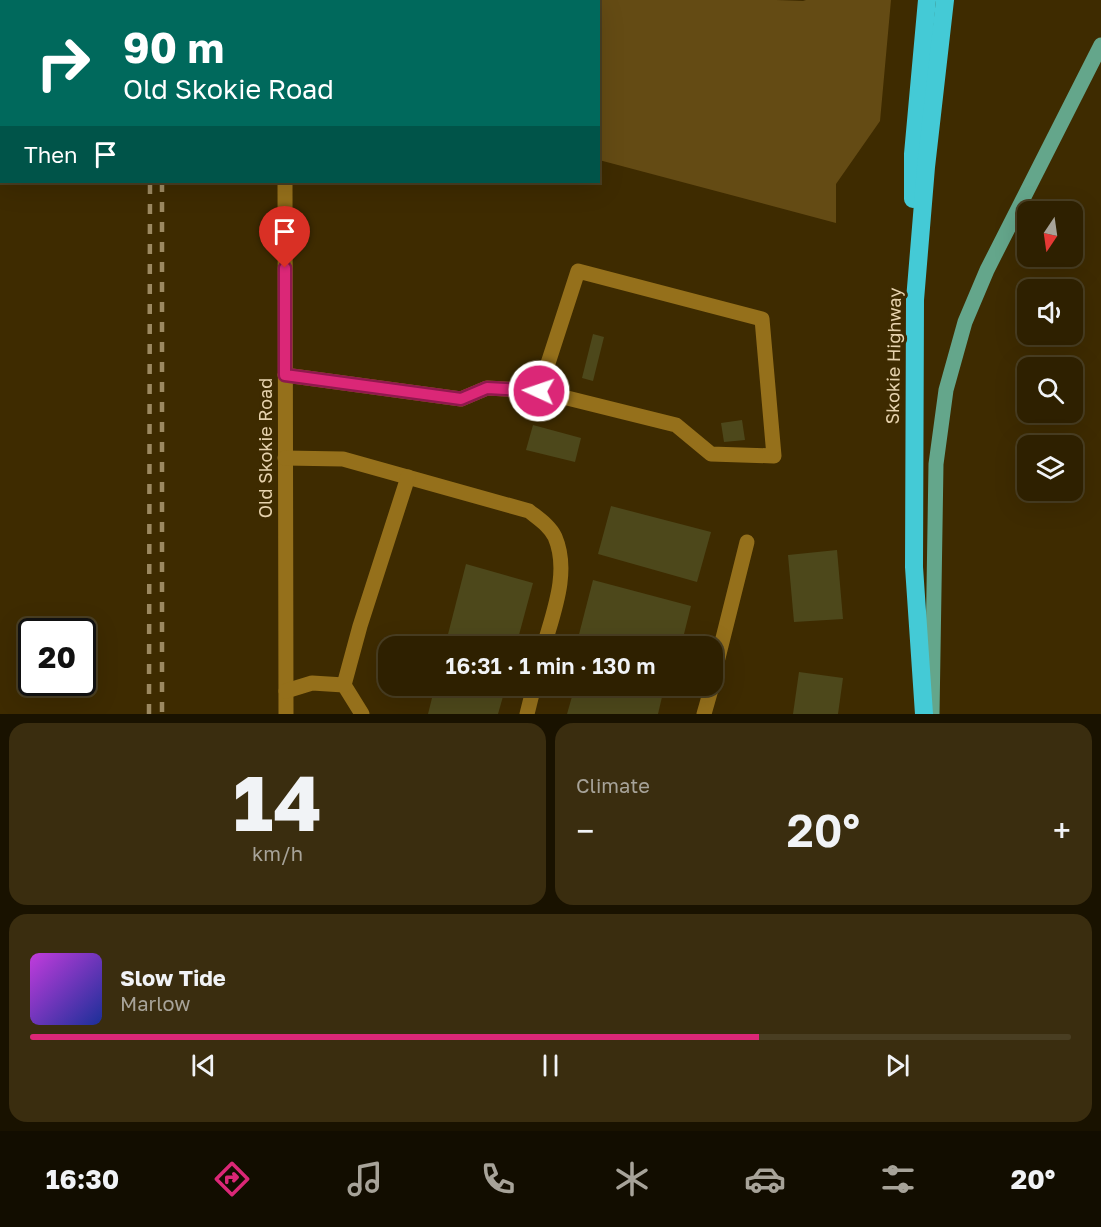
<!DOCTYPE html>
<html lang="en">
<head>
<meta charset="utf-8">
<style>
	:root { --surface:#2e2000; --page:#3a2d0f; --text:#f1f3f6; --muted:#a7a399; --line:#493e22; --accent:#db2777 }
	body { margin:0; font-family:"Golos Text",sans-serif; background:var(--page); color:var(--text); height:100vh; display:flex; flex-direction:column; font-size:22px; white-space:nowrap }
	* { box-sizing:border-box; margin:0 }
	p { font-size:20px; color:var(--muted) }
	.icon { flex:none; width:33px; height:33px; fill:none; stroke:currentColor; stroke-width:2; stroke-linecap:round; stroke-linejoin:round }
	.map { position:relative; height:714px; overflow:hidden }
	.drawer { display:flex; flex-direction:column; gap:9px; padding:9px; background:#191200; flex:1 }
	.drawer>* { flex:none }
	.hud { position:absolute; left:0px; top:0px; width:600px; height:183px; box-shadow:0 6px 24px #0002,0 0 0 2px var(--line); background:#00695c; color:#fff; overflow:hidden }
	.needle { width:39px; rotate:193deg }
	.tools { position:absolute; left:1017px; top:201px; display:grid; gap:12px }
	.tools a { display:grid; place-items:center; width:66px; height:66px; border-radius:12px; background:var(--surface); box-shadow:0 6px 24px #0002,0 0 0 2px var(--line); font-size:30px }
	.speed { position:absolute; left:18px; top:618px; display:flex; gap:12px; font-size:30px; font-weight:700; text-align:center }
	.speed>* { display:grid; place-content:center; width:78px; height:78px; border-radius:50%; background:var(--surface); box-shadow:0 6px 24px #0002,0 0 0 2px var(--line); line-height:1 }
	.speed .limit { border:3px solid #111; border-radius:9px; background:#fff; color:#111 }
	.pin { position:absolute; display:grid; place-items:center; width:51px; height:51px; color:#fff; margin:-62px -26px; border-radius:50% 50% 50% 0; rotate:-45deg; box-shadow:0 0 6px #0007 }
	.pin .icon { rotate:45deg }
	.me { position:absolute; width:66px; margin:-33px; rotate:273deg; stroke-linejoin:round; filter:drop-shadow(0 0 4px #0008) }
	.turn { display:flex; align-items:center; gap:21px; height:126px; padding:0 24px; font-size:27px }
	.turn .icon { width:78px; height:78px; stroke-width:2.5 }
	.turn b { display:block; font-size:42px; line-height:51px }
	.then { display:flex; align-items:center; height:57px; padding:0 24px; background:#0003; gap:12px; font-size:22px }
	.big { font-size:45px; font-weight:600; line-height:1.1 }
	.drawer .widget { flex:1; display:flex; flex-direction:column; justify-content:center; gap:9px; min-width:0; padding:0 21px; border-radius:18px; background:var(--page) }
	.drawer .dial { align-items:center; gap:0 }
	.dial b { font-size:78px; line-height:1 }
	.song { display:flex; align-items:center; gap:18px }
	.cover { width:72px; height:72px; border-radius:9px; background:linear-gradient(135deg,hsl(290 70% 55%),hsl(230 70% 35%)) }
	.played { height:6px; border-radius:3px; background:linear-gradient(90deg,var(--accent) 70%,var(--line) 70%) }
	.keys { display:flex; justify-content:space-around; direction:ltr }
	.heat { display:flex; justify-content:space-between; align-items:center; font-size:33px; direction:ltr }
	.drawer .tiles { flex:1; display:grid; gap:9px; grid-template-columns:1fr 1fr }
	.widget:last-child { grid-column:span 2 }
	.trip { position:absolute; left:378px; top:636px; width:345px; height:60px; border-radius:18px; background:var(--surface); box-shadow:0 6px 24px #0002,0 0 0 2px var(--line); font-weight:600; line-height:60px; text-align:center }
	.tabs { display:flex; height:96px; justify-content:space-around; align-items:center; background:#120d00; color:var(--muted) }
	.tabs .icon { width:42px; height:42px }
	.tabs .current { color:var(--accent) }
	.tabs b { font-size:27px; color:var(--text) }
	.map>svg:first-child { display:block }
</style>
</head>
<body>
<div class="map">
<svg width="1101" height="714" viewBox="0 0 1101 714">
	<rect width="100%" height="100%" fill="#3e2b00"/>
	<!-- green -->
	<path fill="#644b14" d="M 594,0 L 776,0 L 803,1 L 806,0 L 891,0 L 880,121 L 836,184 L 836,223 L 599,160 L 598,2 L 592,1 Z"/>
	<!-- building -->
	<g fill="#4d481b">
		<path d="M 593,334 L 604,337 L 593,381 L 582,378 Z"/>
		<path d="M 742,420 L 745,440 L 724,442 L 721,423 Z"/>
		<path d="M 533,425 L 581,438 L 575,462 L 526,450 Z"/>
		<path d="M 611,506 L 711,532 L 697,582 L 598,554 Z"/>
		<path d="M 837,550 L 843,619 L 794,622 L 788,555 Z"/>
		<path d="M 466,564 L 533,583 L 516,646 L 445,646 Z"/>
		<path d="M 593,580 L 691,606 L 681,646 L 576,646 Z"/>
		<path d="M 799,672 L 843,678 L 838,714 L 793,714 Z"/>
		<path d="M 435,686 L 506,686 L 498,714 L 428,714 Z"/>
		<path d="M 575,686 L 624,686 L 662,697 L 658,714 L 567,714 Z"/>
	</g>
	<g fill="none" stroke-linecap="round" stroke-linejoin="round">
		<!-- minor -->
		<g stroke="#95701b" stroke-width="15">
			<path d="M 35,0 L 35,2"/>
			<path d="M 284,0 L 284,2"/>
			<path d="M 450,0 L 450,2"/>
			<path d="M 0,22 L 2,22"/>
			<path d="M 285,182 L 286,714"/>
			<path d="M 285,375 L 461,399 L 487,388 L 539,391 L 676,425 L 711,454 L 774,456 L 762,319 L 578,271 L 539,391"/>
			<path d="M 285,458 L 343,459 L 529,511 C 539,519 550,526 555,537 C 570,572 553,613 544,646"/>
			<path d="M 712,682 L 747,542"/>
			<path d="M 344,685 L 362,714"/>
			<path d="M 286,691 L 312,683 L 344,685 L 360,626 L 408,477"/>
			<path d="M 527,714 L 534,686"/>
			<path d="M 704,714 L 712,686"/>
		</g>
		<!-- major -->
		<path stroke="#64a68b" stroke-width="15" d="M 932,714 L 936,464 L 946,390 L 965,322 L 987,270 L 1101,45"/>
		<!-- highway -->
		<g stroke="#44cad6" stroke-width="18">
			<path d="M 913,199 L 913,154 L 927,0"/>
			<path d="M 924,714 L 914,567 L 915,300 L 926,167 L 945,0"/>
		</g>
		<!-- rail -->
		<g stroke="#9c8961" stroke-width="4.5" stroke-dasharray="10 10" stroke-linecap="butt">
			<path d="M 162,0 L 162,2"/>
			<path d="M 150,2 L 150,0"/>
			<path d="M 162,182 L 162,714"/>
			<path d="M 149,714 L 150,182"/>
		</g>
	</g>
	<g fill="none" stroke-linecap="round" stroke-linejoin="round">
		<defs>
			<path id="route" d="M 285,268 L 285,375 L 461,399 L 487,388 L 539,391"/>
		</defs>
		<!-- route casing -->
		<use href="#route" stroke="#8e194d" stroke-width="15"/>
		<!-- route -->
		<use href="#route" stroke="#db2777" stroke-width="10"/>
	</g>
	<g text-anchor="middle" stroke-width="6" stroke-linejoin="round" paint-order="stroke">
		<!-- street labels -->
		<g font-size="18" fill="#e6d2ad" stroke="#3e2b00">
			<text transform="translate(894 356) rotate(-89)" y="6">Skokie Highway</text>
			<text transform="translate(266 448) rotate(-90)" y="6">Old Skokie Road</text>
		</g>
	</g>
</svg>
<div class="tools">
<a><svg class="needle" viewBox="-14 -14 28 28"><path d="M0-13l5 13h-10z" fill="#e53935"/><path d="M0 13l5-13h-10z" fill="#a7a399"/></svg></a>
<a><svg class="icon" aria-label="sound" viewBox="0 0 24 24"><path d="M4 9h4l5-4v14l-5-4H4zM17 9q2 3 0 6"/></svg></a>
<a><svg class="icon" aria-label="search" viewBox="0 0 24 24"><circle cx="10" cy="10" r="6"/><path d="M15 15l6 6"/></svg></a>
<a><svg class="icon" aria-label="layers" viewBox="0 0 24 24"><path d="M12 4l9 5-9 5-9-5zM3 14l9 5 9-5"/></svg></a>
</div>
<div class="speed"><div class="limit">20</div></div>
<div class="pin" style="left:285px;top:268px;background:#d93025"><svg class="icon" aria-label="arrive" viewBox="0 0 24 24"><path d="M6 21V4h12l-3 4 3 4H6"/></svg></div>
<svg class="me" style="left:539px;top:391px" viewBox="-20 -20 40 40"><circle r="17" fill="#db2777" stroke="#fff" stroke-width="3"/><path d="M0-11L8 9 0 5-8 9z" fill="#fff"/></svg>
<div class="trip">16:31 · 1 min · 130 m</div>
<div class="hud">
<div class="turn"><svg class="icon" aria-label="right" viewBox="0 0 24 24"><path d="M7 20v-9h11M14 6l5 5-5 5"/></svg><div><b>90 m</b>Old Skokie Road</div></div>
<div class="then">Then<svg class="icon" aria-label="arrive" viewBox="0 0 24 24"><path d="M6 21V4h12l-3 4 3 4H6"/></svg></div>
</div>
</div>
<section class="drawer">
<div class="tiles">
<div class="widget dial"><b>14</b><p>km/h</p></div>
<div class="widget"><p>Climate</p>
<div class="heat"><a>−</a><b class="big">20°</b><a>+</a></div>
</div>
<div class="widget">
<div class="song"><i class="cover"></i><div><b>Slow Tide</b><p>Marlow</p></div></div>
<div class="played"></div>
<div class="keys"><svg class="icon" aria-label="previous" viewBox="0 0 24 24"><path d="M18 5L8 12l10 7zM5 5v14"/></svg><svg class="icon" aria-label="pause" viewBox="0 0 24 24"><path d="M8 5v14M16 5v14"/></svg><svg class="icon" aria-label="next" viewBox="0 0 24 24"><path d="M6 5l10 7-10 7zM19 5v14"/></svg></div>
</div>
</div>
</section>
<nav class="tabs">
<b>16:30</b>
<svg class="icon current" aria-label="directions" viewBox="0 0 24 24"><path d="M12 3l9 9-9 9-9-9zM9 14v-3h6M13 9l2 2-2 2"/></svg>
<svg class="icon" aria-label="music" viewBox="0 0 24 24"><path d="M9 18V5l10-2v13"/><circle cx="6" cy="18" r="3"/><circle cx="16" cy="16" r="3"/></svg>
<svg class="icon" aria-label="phone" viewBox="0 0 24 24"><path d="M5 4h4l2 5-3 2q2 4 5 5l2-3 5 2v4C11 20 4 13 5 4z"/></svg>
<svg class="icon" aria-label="climate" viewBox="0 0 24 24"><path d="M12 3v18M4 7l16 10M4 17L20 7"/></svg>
<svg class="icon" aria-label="car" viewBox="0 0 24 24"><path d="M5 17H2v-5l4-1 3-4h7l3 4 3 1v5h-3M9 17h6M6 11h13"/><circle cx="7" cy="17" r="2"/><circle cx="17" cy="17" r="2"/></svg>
<svg class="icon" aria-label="filters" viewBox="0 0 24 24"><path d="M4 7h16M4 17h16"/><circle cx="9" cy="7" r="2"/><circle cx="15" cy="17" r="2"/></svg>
<b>20°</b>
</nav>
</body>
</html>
